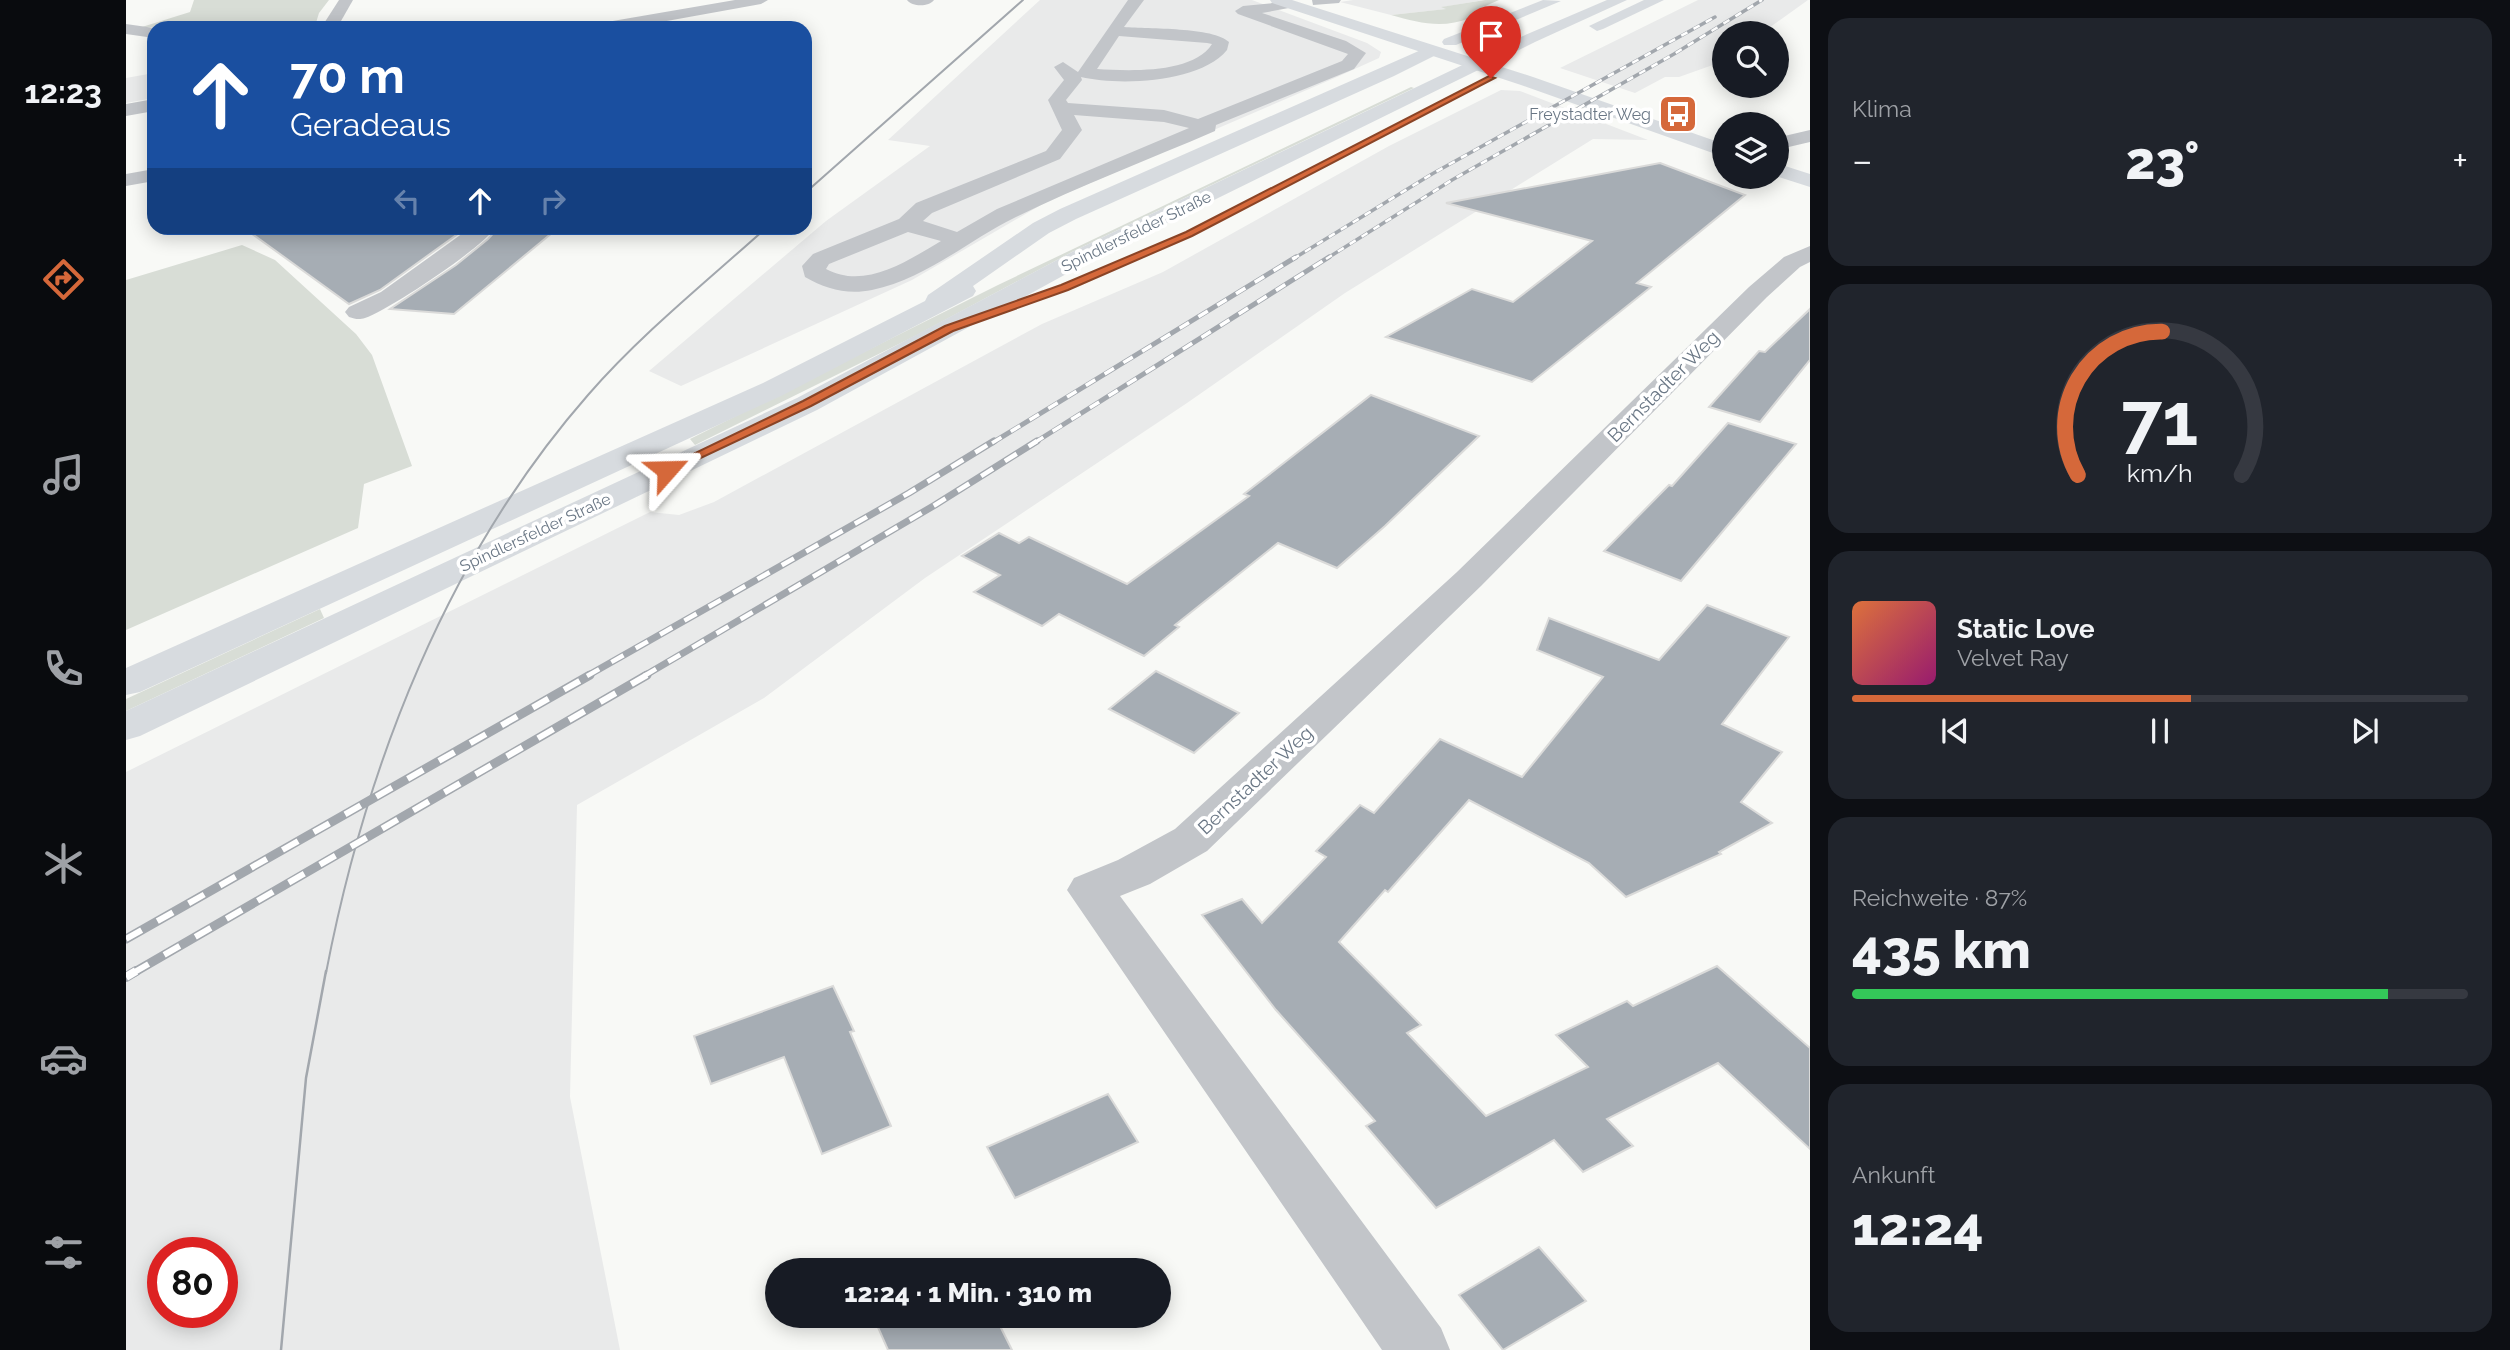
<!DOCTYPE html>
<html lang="de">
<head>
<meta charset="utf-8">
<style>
	:root { --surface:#171b24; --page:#20242c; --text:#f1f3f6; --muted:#9ea1a6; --line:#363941; --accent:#d5683a }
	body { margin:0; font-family:Raleway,sans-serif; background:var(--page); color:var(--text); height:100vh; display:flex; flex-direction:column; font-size:26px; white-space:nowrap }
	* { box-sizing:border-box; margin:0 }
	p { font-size:23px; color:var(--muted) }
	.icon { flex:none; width:38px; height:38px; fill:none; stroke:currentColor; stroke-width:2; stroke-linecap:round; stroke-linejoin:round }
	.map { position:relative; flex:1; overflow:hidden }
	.sheet { display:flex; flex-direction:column; gap:18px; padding:18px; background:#0d0f14; width:700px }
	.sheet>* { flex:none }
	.top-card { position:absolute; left:21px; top:21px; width:665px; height:214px; border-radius:21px; box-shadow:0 4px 18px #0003; background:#1a4fa0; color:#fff; overflow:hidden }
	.fabs { position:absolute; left:1586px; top:21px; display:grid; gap:14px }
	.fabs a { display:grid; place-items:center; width:77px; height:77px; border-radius:50%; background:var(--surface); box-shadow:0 4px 18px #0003; font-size:35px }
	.speed { position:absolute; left:21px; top:1237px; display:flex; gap:14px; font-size:35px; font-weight:700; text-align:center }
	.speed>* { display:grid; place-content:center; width:91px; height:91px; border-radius:50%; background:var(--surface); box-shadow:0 4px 18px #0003; line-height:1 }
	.speed .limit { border:10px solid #d22; background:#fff; color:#111 }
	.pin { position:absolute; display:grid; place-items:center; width:60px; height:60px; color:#fff; margin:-72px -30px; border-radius:50% 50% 50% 0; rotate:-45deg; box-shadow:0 0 7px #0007 }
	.pin .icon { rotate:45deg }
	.me { position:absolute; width:77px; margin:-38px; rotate:65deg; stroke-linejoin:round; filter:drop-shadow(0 0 5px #0008) }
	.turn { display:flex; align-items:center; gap:24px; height:147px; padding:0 28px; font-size:32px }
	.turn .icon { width:91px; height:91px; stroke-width:2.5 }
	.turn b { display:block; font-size:49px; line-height:60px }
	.lanes { display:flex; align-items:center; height:66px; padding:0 28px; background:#0003; justify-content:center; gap:35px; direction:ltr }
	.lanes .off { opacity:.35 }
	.big { font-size:52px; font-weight:800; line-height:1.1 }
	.sheet .widget { flex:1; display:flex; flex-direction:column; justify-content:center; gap:10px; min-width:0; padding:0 24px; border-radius:21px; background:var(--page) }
	.sheet .dial { align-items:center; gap:0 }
	.dial svg { height:182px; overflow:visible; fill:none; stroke:var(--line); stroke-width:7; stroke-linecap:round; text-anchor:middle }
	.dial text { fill:var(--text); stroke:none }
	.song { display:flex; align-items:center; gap:21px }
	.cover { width:84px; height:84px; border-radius:10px; background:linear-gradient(135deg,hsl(20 70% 55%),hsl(320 70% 35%)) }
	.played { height:7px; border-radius:4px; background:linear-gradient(90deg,var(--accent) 55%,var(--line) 55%) }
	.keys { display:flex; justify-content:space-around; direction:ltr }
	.heat { display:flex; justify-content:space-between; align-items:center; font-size:38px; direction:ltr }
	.charge { height:10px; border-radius:5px; background:linear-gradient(90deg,#34c759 87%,var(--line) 0) }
	.trip { position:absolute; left:639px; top:1258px; width:406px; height:70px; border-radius:35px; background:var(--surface); box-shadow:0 4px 18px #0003; font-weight:800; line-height:70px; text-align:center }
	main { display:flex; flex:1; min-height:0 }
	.menu { display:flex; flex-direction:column; width:126px; justify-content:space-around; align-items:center; background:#090b0e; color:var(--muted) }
	.menu .icon { width:49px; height:49px }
	.menu .active { color:var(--accent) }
	.menu b { font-size:32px; color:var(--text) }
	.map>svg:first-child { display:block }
</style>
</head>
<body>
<main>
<nav class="menu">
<b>12:23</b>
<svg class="icon active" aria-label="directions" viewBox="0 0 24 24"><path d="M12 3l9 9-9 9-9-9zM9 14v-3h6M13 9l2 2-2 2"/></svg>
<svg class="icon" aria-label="music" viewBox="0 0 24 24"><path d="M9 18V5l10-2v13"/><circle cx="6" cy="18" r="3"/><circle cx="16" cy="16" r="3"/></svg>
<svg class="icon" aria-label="phone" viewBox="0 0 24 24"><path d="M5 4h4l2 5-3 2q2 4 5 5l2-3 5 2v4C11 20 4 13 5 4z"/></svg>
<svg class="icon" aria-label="climate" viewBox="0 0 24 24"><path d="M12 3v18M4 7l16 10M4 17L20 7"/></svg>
<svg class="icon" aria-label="car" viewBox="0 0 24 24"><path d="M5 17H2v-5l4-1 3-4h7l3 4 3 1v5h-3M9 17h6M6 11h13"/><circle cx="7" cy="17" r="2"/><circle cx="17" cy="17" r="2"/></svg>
<svg class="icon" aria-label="filters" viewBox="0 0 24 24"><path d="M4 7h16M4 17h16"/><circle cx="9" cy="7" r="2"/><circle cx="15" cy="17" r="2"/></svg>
</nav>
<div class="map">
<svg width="1684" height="1350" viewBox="0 0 1684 1350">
	<rect width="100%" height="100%" fill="#f8f9f6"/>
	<!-- built -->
	<g fill="#e9eaea" fill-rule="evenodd">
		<path d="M 914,0 L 1126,0 L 1241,43 L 1255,52 L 1253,58 L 1211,77 L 920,202 L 786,280 L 555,386 L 523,371 L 700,221 L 804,146 L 762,140 Z"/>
		<path d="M 1227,0 L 1358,0 L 1317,7 L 1321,9 L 1265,15 L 1214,2 Z"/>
		<path d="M 1572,0 L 1682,0 L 1636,33 L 1598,33 L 1598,61 L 1553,77 L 1539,77 L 1509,93 L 1434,68 Z"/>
		<path d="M 28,73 L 28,98 L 0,103 L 0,78 Z"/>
		<path d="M 1375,90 L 1394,91 L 1522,140 L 1467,139 L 1219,293 L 1061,403 L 799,578 L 638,698 L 451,805 L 444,1097 L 494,1350 L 0,1350 L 0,772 L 524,512 L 553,515 L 588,502 L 916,324 L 1037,272 L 1263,146 ZM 37,1253 L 96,1253 L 96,1312 L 37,1312 Z"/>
	</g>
	<!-- green -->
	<g fill="#d8ddd6">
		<path d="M 68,0 L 203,0 L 193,13 L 189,26 L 174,28 L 16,27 L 64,12 Z"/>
		<path d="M 1359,0 L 1373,0 L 1348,11 L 1344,18 C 1317,29 1293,23 1265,15 L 1320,9 L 1315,7 Z"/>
		<path d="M 1285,87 L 1288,88 L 946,252 L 787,337 L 569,445 L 564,439 L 872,285 Z"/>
		<path d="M 116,245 L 149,260 L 230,334 L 246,355 L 286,466 L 238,484 L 232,528 L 0,630 L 0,280 Z"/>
		<path d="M 194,609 L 198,618 L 0,711 L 0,699 Z"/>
	</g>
	<!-- building -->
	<g fill="#a6adb4" stroke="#dadad9" stroke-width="2">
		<path d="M 1534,163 L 1619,195 L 1511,283 L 1525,287 L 1406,382 L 1260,337 L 1346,289 L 1387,302 L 1466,241 L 1320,203 Z"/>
		<path d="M 118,228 L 340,228 L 254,290 L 223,304 Z"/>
		<path d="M 372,228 L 432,228 L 328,314 L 264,309 L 330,265 L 362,239 Z"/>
		<path d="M 1684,309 L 1684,360 L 1634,422 L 1583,407 L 1633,351 L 1639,352 Z"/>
		<path d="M 1245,395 L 1353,436 L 1259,526 L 1211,568 L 1152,543 L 1049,625 L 1053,627 L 1018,656 L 933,614 L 916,626 L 848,592 L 874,575 L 836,556 L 873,533 L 893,543 L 903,537 L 1001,584 L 1123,496 L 1118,494 Z"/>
		<path d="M 1602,423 L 1670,444 L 1555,581 L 1478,551 L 1543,485 L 1546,486 Z"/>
		<path d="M 1581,605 L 1663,637 L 1596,724 L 1656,752 L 1615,802 L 1646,823 L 1593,852 L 1595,854 L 1500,897 L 1463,863 L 1343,800 L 1262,892 L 1259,890 L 1213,942 L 1295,1025 L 1281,1033 L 1360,1116 L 1462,1067 L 1430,1035 L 1501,1001 L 1507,1006 L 1591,966 L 1684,1048 L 1684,1149 L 1592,1063 L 1481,1119 L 1507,1146 L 1457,1172 L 1428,1140 L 1310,1208 L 1240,1126 L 1249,1121 L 1150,1010 L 1076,915 L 1116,899 L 1136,923 L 1200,857 L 1190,851 L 1234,805 L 1248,813 L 1314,739 L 1396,777 L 1477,677 L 1411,650 L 1423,618 L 1533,660 Z"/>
		<path d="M 1030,671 L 1113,713 L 1068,753 L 983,709 Z"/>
		<path d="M 707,986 L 728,1031 L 724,1032 L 765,1126 L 696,1154 L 658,1057 L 585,1084 L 568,1036 Z"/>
		<path d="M 982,1094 L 1012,1142 L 889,1198 L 861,1147 Z"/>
		<path d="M 1413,1247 L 1460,1301 L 1377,1350 L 1333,1295 Z"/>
		<path d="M 747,1316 L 869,1316 L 886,1350 L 762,1350 Z"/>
	</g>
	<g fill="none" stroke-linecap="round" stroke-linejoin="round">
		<!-- minor -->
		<g fill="#c2c5c9" fill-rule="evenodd">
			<path d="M 213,0 L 227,0 L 211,28 L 195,28 Z"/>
			<path d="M 609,0 L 642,0 L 635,4 L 502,28 L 467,28 L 475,23 Z"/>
			<path d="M 781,0 L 808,0 C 803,7 786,7 781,0 Z"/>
			<path d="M 1002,0 L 1018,0 L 998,27 C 1022,29 1088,27 1103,42 L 1101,50 C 1074,83 993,86 955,77 L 956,80 L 940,100 L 942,103 L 1038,110 L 1072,119 L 1216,61 L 1222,54 L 1112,14 L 1109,11 L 1117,6 L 1168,1 L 1170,4 L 1168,7 L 1136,13 L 1220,41 L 1240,53 L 1228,69 L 1090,125 L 1089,131 C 1022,160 953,186 888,218 C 840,242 799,279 746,290 C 721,295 700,289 679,277 L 676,266 L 687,254 L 773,219 L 790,203 L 920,151 L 936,130 L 922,100 L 938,80 L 928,67 L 937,62 L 952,72 ZM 993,36 L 1081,43 L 1086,44 C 1067,74 1003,71 971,69 ZM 948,115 L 1038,122 L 1063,128 L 871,209 L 831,232 L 797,221 L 806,213 L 934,159 L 956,130 ZM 782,232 L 815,241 C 781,261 739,290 700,269 L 703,264 Z"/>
			<path d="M 1186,0 L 1215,0 L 1213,3 L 1187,5 Z"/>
			<path d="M 0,24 L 28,28 L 28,38 L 0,34 Z"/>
			<path d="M 28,99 L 28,111 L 0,116 L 0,104 Z"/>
			<path d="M 1684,130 L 1684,142 L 1650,150 L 1650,138 Z"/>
			<path d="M 28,169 L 28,181 L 0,186 L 0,174 Z"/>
			<path d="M 344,228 L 369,228 C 356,248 263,310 239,318 C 233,320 229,319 223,317 L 219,312 L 223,307 L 255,292 Z"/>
			<path d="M 1684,246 L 1684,262 L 1674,267 L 1641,297 L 1355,586 L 1081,851 L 1024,884 L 994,896 L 1315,1328 L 1324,1350 L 1256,1350 L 941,890 L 948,878 L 992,860 L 1049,829 L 1331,572 L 1623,287 L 1658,257 Z"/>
		</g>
		<!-- major -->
		<g fill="#d7dbdf" fill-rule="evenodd">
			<path d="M 1144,0 L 1166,0 L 1407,77 L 1598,144 L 1598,157 L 1395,85 L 1146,3 Z"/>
			<path d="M 1650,163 L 1684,174 L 1684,187 L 1650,176 Z"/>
		</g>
		<!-- highway -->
		<g fill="#d7dbdf" fill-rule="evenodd">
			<path d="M 1417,0 L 1435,1 L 1330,45 L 1318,45 L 1316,42 L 1318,39 Z"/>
			<path d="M 1481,0 L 1501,0 L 1409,42 L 964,261 L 691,410 L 14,736 L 0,740 L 0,711 L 671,398 L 948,251 L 1397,36 Z"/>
			<path d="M 1518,0 L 1538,0 L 1477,29 L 1471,31 L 1463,26 Z"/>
			<path d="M 1304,46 L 1312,51 L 1310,55 L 1268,76 L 950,219 L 923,233 L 847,286 L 850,291 L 847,296 L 657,395 L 14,692 L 0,695 L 0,668 L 637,383 L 799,301 L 802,295 L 907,223 L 934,209 Z"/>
		</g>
		<!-- tram-far1 -->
		<g stroke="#a2a7ad" stroke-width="2">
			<path d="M 679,193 L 897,0"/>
			<path d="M 200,973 C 240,765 321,556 462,395 C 515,334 580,282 640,228"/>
		</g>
		<!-- tram -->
		<path stroke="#a2a7ad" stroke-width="2.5" d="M 155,1350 L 180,1078 L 200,971"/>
		<defs>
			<g id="rail-far4">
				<path d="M 1167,259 L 1306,174 L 1589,17"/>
				<path d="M 1200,259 L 1326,180 L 1548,54 L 1636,0"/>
			</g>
			<g id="rail-far3">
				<path d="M 866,443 L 1170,257"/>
				<path d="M 908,443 L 1203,257"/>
			</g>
			<g id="rail-far2">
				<path d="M 461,676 L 783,493 L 868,441"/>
				<path d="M 518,676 L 809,505 L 911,441"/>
			</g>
			<g id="rail-far1">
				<path d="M 0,939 L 464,675"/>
				<path d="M 7,973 L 521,675"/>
			</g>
			<path id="rail" d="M 0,977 L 10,971"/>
		</defs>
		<!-- rail-far4 casing -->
		<use href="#rail-far4" stroke="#a2a7ad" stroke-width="3.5"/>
		<!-- rail-far3 casing -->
		<use href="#rail-far3" stroke="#a2a7ad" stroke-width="5"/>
		<!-- rail-far2 casing -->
		<use href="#rail-far2" stroke="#a2a7ad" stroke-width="7"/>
		<!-- rail-far1 casing -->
		<use href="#rail-far1" stroke="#a2a7ad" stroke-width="9"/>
		<!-- rail casing -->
		<use href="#rail" stroke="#a2a7ad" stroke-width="10"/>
		<!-- rail-far4 -->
		<use href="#rail-far4" stroke="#fff" stroke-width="2.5" stroke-dasharray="7" stroke-linecap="butt"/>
		<!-- rail-far3 -->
		<use href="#rail-far3" stroke="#fff" stroke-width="3.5" stroke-dasharray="11" stroke-linecap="butt"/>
		<!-- rail-far2 -->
		<use href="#rail-far2" stroke="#fff" stroke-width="4.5" stroke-dasharray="14" stroke-linecap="butt"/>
		<!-- rail-far1 -->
		<use href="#rail-far1" stroke="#fff" stroke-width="6" stroke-dasharray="18" stroke-linecap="butt"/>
		<!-- rail -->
		<use href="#rail" stroke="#fff" stroke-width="8" stroke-dasharray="23" stroke-linecap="butt"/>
	</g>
	<!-- route -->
	<path fill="#d5683a" stroke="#8a4426" stroke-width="2" d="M 1363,76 L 1369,78 L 1066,236 L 942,290 L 827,331 L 685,406 L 545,472 L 536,472 L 534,470 L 677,401 L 819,326 L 935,285 L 1060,232 Z"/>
	<!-- icons -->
	<defs>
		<symbol id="bus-square" viewBox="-11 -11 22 22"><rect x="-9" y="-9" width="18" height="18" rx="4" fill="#d5683a" stroke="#fff"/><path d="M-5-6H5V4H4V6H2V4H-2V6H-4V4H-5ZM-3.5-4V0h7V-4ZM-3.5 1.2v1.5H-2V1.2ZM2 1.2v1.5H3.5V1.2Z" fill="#fff"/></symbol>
	</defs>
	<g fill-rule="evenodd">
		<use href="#bus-square" x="1530" y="92" width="44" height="44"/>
	</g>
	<g text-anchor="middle" stroke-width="7" stroke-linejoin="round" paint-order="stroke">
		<!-- far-poi labels -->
		<g font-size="16" fill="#6a7785" stroke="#fff" text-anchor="end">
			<text x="1525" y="120">Freystadter Weg</text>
		</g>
		<!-- far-street labels -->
		<g font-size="16" fill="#6a7785" stroke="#fff">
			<text transform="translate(1010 231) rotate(-26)" y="6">Spindlersfelder Straße</text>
			<text transform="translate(409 532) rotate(-25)" y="6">Spindlersfelder Straße</text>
		</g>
		<!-- street labels -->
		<g font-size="19" fill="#6a7785" stroke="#fff">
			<text transform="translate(1537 386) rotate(-45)" y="7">Bernstadter Weg</text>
			<text transform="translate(1129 780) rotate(-43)" y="7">Bernstadter Weg</text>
		</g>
	</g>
</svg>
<div class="fabs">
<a><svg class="icon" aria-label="search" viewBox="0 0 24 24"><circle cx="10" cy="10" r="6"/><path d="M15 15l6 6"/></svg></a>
<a><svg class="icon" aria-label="layers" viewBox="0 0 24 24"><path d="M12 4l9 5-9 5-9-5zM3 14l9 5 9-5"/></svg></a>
</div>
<div class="speed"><div class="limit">80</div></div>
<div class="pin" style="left:1365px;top:78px;background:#d93025"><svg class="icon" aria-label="arrive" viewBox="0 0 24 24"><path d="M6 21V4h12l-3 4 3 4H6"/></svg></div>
<svg class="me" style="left:541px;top:470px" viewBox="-20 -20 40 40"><path d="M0-17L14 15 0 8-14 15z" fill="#d5683a" stroke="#fff" stroke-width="4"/></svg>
<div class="trip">12:24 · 1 Min. · 310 m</div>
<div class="top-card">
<div class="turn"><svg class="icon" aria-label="ahead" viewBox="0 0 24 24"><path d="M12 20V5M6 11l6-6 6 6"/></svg><div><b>70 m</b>Geradeaus</div></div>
<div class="lanes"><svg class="icon off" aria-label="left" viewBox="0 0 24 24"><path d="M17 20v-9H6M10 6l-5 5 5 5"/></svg><svg class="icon" aria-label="ahead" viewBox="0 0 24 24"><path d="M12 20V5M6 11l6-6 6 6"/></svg><svg class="icon off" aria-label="right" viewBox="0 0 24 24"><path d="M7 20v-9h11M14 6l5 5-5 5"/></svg></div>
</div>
</div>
<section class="sheet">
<div class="widget"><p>Klima</p>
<div class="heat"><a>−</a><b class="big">23°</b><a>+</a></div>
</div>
<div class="widget dial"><svg viewBox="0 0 100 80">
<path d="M14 69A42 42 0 1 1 86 69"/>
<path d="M14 69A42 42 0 0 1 51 6" stroke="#d5683a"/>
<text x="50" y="56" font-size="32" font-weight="700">71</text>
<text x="50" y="72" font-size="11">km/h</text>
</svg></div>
<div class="widget">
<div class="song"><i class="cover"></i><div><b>Static Love</b><p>Velvet Ray</p></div></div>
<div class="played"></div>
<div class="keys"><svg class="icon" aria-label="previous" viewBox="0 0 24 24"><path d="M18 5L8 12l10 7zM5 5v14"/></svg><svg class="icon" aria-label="pause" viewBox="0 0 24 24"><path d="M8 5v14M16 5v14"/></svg><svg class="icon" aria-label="next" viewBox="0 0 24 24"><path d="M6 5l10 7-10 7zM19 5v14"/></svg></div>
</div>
<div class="widget"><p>Reichweite · 87%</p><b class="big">435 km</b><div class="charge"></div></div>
<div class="widget"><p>Ankunft</p><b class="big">12:24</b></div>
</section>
</main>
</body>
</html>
